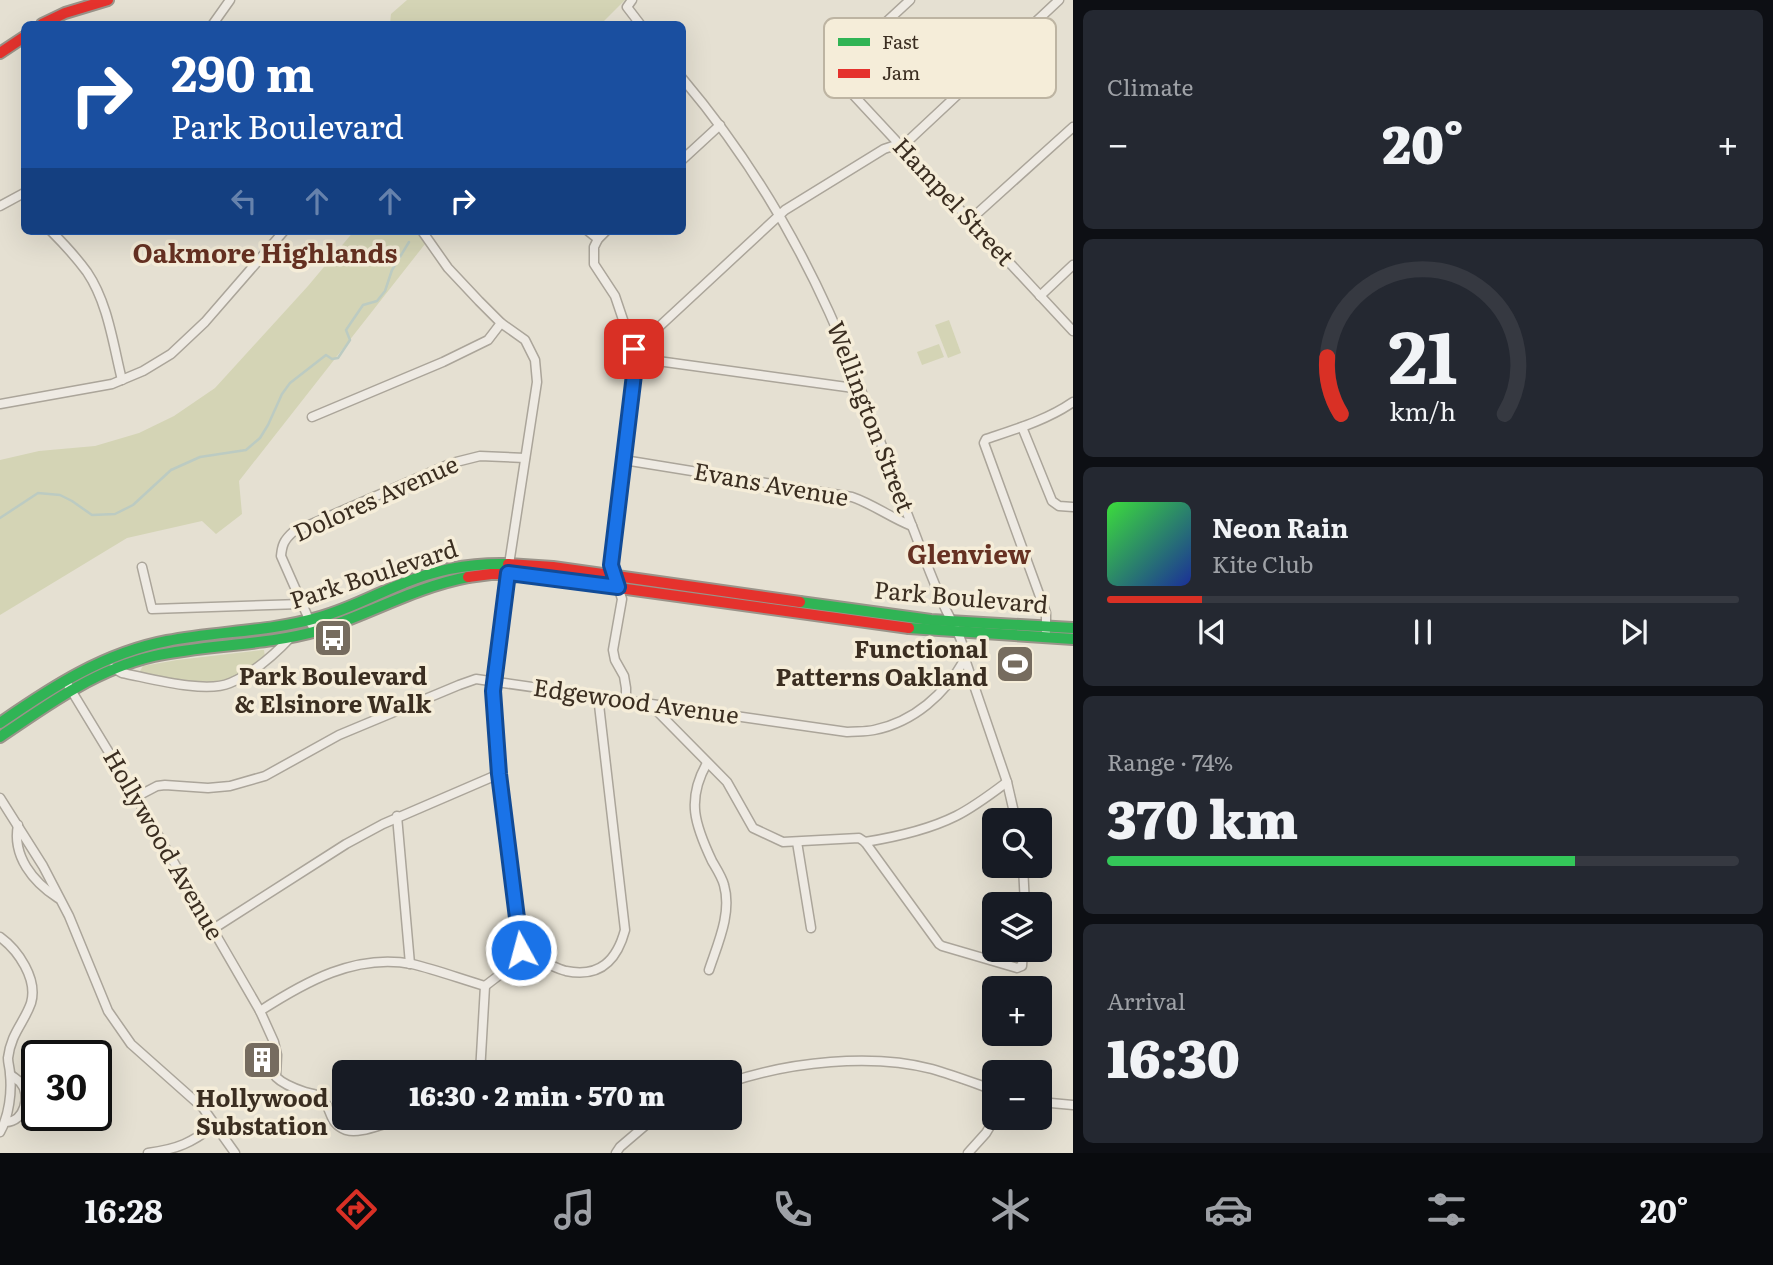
<!DOCTYPE html>
<html lang="en">
<head>
<meta charset="utf-8">
<style>
	:root { --surface:#171b24; --page:#242831; --text:#f1f3f6; --muted:#9ea1a6; --line:#363941; --accent:#d93025 }
	body { margin:0; font-family:Literata,serif; background:var(--page); color:var(--text); height:100vh; display:flex; flex-direction:column; font-size:26px; white-space:nowrap }
	* { box-sizing:border-box; margin:0 }
	p { font-size:23px; color:var(--muted) }
	.icon { flex:none; width:38px; height:38px; fill:none; stroke:currentColor; stroke-width:2; stroke-linecap:round; stroke-linejoin:round }
	.map { position:relative; flex:1; overflow:hidden }
	.panel { display:flex; flex-direction:column; gap:10px; padding:10px; background:#0d0f14; width:700px }
	.panel>* { flex:none }
	.hud { position:absolute; left:21px; top:21px; width:665px; height:214px; border-radius:10px; box-shadow:0 7px 28px #0002; background:#1a4fa0; color:#fff; overflow:hidden }
	.buttons { position:absolute; left:982px; top:808px; display:grid; gap:14px }
	.buttons a { display:grid; place-items:center; width:70px; height:70px; border-radius:10px; background:var(--surface); box-shadow:0 7px 28px #0002; font-size:35px }
	.speed { position:absolute; left:21px; top:1040px; display:flex; gap:14px; font-size:35px; font-weight:700; text-align:center }
	.speed>* { display:grid; place-content:center; width:91px; height:91px; border-radius:50%; background:var(--surface); box-shadow:0 7px 28px #0002; line-height:1 }
	.speed .limit { border:4px solid #111; border-radius:10px; background:#fff; color:#111 }
	.pin { position:absolute; display:grid; place-items:center; width:60px; height:60px; color:#fff; margin:-30px; border-radius:14px; box-shadow:0 4px 10px #0006 }
	.me { position:absolute; width:77px; margin:-38px; rotate:353deg; stroke-linejoin:round; filter:drop-shadow(0 0 5px #0008) }
	.turn { display:flex; align-items:center; gap:24px; height:147px; padding:0 35px; font-size:32px }
	.turn .icon { width:91px; height:91px; stroke-width:2.5 }
	.turn b { display:block; font-size:49px; line-height:60px }
	.lanes { display:flex; align-items:center; height:66px; padding:0 35px; background:#0003; justify-content:center; gap:35px; direction:ltr }
	.lanes .off { opacity:.35 }
	.big { font-size:52px; font-weight:800; line-height:1.1 }
	.panel .card { flex:1; display:flex; flex-direction:column; justify-content:center; gap:10px; min-width:0; padding:0 24px; border-radius:10px; background:var(--page) }
	.panel .dial { align-items:center; gap:0 }
	.dial svg { height:182px; overflow:visible; fill:none; stroke:var(--line); stroke-width:7; stroke-linecap:round; text-anchor:middle }
	.dial text { fill:var(--text); stroke:none }
	.song { display:flex; align-items:center; gap:21px }
	.cover { width:84px; height:84px; border-radius:10px; background:linear-gradient(135deg,hsl(120 70% 55%),hsl(230 70% 35%)) }
	.played { height:7px; border-radius:4px; background:linear-gradient(90deg,var(--accent) 15%,var(--line) 15%) }
	.keys { display:flex; justify-content:space-around; direction:ltr }
	.heat { display:flex; justify-content:space-between; align-items:center; font-size:38px; direction:ltr }
	.charge { height:10px; border-radius:5px; background:linear-gradient(90deg,#34c759 74%,var(--line) 0) }
	.trip { position:absolute; left:332px; top:1060px; width:410px; height:70px; border-radius:10px; background:var(--surface); box-shadow:0 7px 28px #0002; font-weight:800; line-height:70px; text-align:center }
	.dock { display:flex; height:112px; justify-content:space-around; align-items:center; background:#090b0e; color:var(--muted) }
	.dock .icon { width:49px; height:49px }
	.dock .selected { color:var(--accent) }
	.dock b { font-size:32px; color:var(--text) }
	main { display:flex; flex:1; min-height:0 }
	.map>svg:first-child { display:block }
</style>
</head>
<body>
<main>
<div class="map">
<svg width="1073" height="1153" viewBox="0 0 1073 1153">
	<rect width="100%" height="100%" fill="#e5e0d2"/>
	<!-- green -->
	<g fill="#d4d4b5">
		<path d="M 407,0 L 625,0 L 601,24 L 390,24 L 391,14 Z"/>
		<path d="M 354,231 L 415,231 L 425,244 L 239,481 L 242,514 L 216,534 L 202,521 L 127,538 L 0,615 L 0,460 L 39,451 L 95,446 L 139,433 L 174,416 L 215,388 L 308,286 Z"/>
		<path d="M 949,320 L 961,353 L 948,358 L 935,325 Z"/>
		<path d="M 939,344 L 944,357 L 922,365 L 917,352 Z"/>
		<path d="M 262,650 L 264,650 L 265,657 C 251,665 236,677 221,682 C 199,688 164,678 142,674 L 140,671 L 143,666 L 177,660 Z"/>
	</g>
	<g fill="none" stroke-linecap="round" stroke-linejoin="round">
		<!-- stream -->
		<path stroke="#bccbc2" stroke-width="2.5" d="M 0,518 L 38,493 L 60,495 L 72,501 L 92,515 L 115,514 L 133,505 L 171,470 L 200,457 L 246,450 L 260,438 L 268,425 L 282,394 L 290,383 L 326,355 L 332,359 L 338,358 L 350,340 L 346,330 L 363,305 L 377,301 L 385,291 L 392,270 L 409,242"/>
		<defs>
			<g id="street">
				<path d="M 632,0 L 627,7 L 640,24"/>
				<path d="M 910,0 L 832,72 L 1073,331"/>
				<path d="M 213,24 L 230,0"/>
				<path d="M 682,78 C 742,149 791,228 829,312 C 861,383 885,458 914,531 C 924,557 934,584 946,610 C 954,626 964,640 965,659 L 1007,782 L 1016,821"/>
				<path d="M 682,160 L 720,125"/>
				<path d="M 0,206 L 24,193"/>
				<path d="M 970,220 L 1073,127"/>
				<path d="M 51,231 C 64,244 76,257 87,272 C 108,303 113,344 122,380"/>
				<path d="M 422,231 L 448,268 L 479,301 L 501,323 L 525,340 L 535,360 L 537,382 L 506,584 L 493,692 L 499,774 L 521,950 L 502,973 L 485,986"/>
				<path d="M 588,231 L 598,239"/>
				<path d="M 606,231 L 598,239 L 594,247 L 594,264 L 615,296 L 636,358 L 611,565 L 622,599 L 613,650 L 615,660 L 624,676 L 626,688 L 626,700"/>
				<path d="M 1040,296 L 1073,265"/>
				<path d="M 634,350 L 785,210 L 884,149 L 908,141 L 1059,0"/>
				<path d="M 636,358 L 861,389"/>
				<path d="M 0,404 L 112,384 L 143,371 L 171,354 L 205,322 L 284,231"/>
				<path d="M 312,417 L 443,362 L 488,340 L 501,323"/>
				<path d="M 1022,427 L 1052,501 L 1059,506 L 1073,507"/>
				<path d="M 624,460 L 852,497 C 873,504 891,518 912,526"/>
				<path d="M 142,567 L 152,609 L 301,604"/>
				<path d="M 311,624 L 281,556 C 282,545 284,540 293,532 L 452,463 L 480,456 L 525,458"/>
				<path d="M 1046,631 L 1046,613 L 984,443 L 986,439 C 1016,429 1047,420 1073,402"/>
				<path d="M 113,668 L 122,673 C 149,678 205,694 230,683 C 252,674 275,654 291,637"/>
				<path d="M 68,685 L 136,797 L 260,1011 L 274,1042 L 277,1055 L 276,1077 C 283,1084 296,1089 305,1092 C 311,1094 315,1093 320,1097 C 333,1107 327,1123 346,1130 C 363,1135 387,1120 405,1120 C 426,1119 457,1129 475,1118"/>
				<path d="M 650,704 L 727,782 L 753,828 L 783,842 L 859,838 L 865,842 L 939,944 L 942,946 L 1017,968 L 1022,966 L 1023,950"/>
				<path d="M 707,763 C 686,800 695,825 712,861 C 716,868 722,877 724,885 C 732,913 718,943 709,970"/>
				<path d="M 136,797 L 157,786 L 165,785 L 208,788 L 230,786 L 265,776 L 339,735 L 459,685 L 476,679 L 847,732 C 856,731 865,732 874,730 C 914,722 945,694 965,659"/>
				<path d="M 0,798 L 43,866 L 69,916 L 108,1011 L 131,1044 L 203,1108 L 235,1153"/>
				<path d="M 397,816 L 410,964"/>
				<path d="M 18,825 C 12,856 33,882 58,898"/>
				<path d="M 797,842 L 811,928"/>
				<path d="M 865,842 C 896,837 928,830 956,816 C 974,807 991,794 1007,782"/>
				<path d="M 1023,866 L 1025,905"/>
				<path d="M 213,929 L 346,844 L 383,824 L 499,774"/>
				<path d="M 0,937 C 18,950 38,979 31,1003 C 24,1023 11,1033 8,1058 C 8,1064 10,1068 10,1074 C 12,1092 9,1116 0,1132"/>
				<path d="M 521,950 C 535,957 551,967 566,971 C 600,978 617,960 625,930 L 598,696"/>
				<path d="M 260,1011 C 305,982 356,953 412,964 C 437,970 461,979 485,986"/>
				<path d="M 480,1073 L 485,986"/>
				<path d="M 730,1082 C 790,1062 871,1053 932,1069 C 953,1075 974,1083 994,1090"/>
				<path d="M 1040,1102 L 1073,1105"/>
				<path d="M 6,1122 C 24,1122 32,1095 20,1082 C 19,1081 12,1076 11,1075"/>
				<path d="M 148,1153 C 178,1149 191,1143 215,1125"/>
				<path d="M 616,1153 L 620,1147 L 654,1118"/>
				<path d="M 968,1153 L 986,1133 L 995,1118"/>
			</g>
			<g id="fast">
				<path d="M 800,602 L 931,620 L 1073,628"/>
				<path d="M 909,628 L 1073,639"/>
				<path d="M 0,723 C 52,687 104,653 167,641 C 217,631 270,632 320,617 C 349,609 376,594 404,583 C 437,569 472,563 508,564"/>
				<path d="M 0,737 C 48,704 97,669 154,656 C 208,644 264,646 317,631 C 368,615 415,587 468,577"/>
			</g>
			<g id="jam">
				<path d="M 42,24 L 65,13 L 108,0"/>
				<path d="M 0,53 L 24,37"/>
				<path d="M 508,564 L 553,567 L 800,602"/>
				<path d="M 468,577 L 491,574 L 518,574 L 909,628"/>
			</g>
		</defs>
		<!-- street casing -->
		<use href="#street" stroke="#aba59a" stroke-width="11"/>
		<!-- fast casing -->
		<use href="#fast" stroke="#9a948a" stroke-width="14"/>
		<!-- jam casing -->
		<use href="#jam" stroke="#9a948a" stroke-width="14"/>
		<!-- street -->
		<use href="#street" stroke="#eeeae3" stroke-width="8"/>
		<!-- fast -->
		<use href="#fast" stroke="#30b455" stroke-width="10"/>
		<!-- jam -->
		<use href="#jam" stroke="#e5322d" stroke-width="10"/>
	</g>
	<g fill="none" stroke-linecap="round" stroke-linejoin="round">
		<defs>
			<path id="route" d="M 521,950 L 499,774 L 493,691 L 508,573 L 618,587 L 611,565 L 636,358 L 634,349"/>
		</defs>
		<!-- route casing -->
		<use href="#route" stroke="#114b97" stroke-width="18"/>
		<!-- route -->
		<use href="#route" stroke="#1a73e8" stroke-width="12"/>
	</g>
	<!-- icons -->
	<defs>
		<symbol id="bus-square" viewBox="-11 -11 22 22"><rect x="-9" y="-9" width="18" height="18" rx="4" fill="#766c5f" stroke="#f5edd9"/><path d="M-5-6H5V4H4V6H2V4H-2V6H-4V4H-5ZM-3.5-4V0h7V-4ZM-3.5 1.2v1.5H-2V1.2ZM2 1.2v1.5H3.5V1.2Z" fill="#fff"/></symbol>
		<symbol id="stadium-square" viewBox="-11 -11 22 22"><rect x="-9" y="-9" width="18" height="18" rx="4" fill="#766c5f" stroke="#f5edd9"/><path d="M0-5a6.5 5 0 1 0 0 10a6.5 5 0 1 0 0-10ZM-3.5-1.8h7v3.6h-7Z" fill="#fff"/></symbol>
		<symbol id="building-square" viewBox="-11 -11 22 22"><rect x="-9" y="-9" width="18" height="18" rx="4" fill="#766c5f" stroke="#f5edd9"/><path d="M-4-6H4V6H1V3H-1V6H-4ZM-2.5-4.3h1.7v1.8h-1.7ZM.8-4.3h1.7v1.8H.8ZM-2.5-1h1.7V.8h-1.7ZM.8-1h1.7V.8H.8Z" fill="#fff"/></symbol>
	</defs>
	<g fill-rule="evenodd">
		<use href="#bus-square" x="311" y="616" width="44" height="44"/>
		<use href="#stadium-square" x="993" y="642" width="44" height="44"/>
		<use href="#building-square" x="240" y="1038" width="44" height="44"/>
	</g>
	<g text-anchor="middle" stroke-width="7" stroke-linejoin="round" paint-order="stroke">
		<!-- street labels -->
		<g font-size="24" fill="#3b2e21" stroke="#f5edd9">
			<text transform="translate(953 202) rotate(47)" y="8">Hampel Street</text>
			<text transform="translate(870 417) rotate(69)" y="8">Wellington Street</text>
			<text transform="translate(771 485) rotate(10)" y="8">Evans Avenue</text>
			<text transform="translate(376 499) rotate(-24)" y="8">Dolores Avenue</text>
			<text transform="translate(374 575) rotate(-18)" y="8">Park Boulevard</text>
			<text transform="translate(961 598) rotate(5)" y="8">Park Boulevard</text>
			<text transform="translate(636 702) rotate(8)" y="8">Edgewood Avenue</text>
			<text transform="translate(163 845) rotate(60)" y="8">Hollywood Avenue</text>
		</g>
		<!-- poi labels -->
		<g font-size="24" font-weight="bold" fill="#3b2e21" stroke="#f5edd9">
			<text x="988" y="658" text-anchor="end">Functional<tspan x="988" dy="28">Patterns Oakland</tspan></text>
			<text x="333" y="685">Park Boulevard<tspan x="333" dy="28">&amp; Elsinore Walk</tspan></text>
			<text x="262" y="1107">Hollywood<tspan x="262" dy="28">Substation</tspan></text>
		</g>
		<!-- neighbourhood labels -->
		<g font-size="26" font-weight="bold" fill="#663122" stroke="#f5edd9">
			<text x="265" y="263">Oakmore Highlands</text>
			<text x="969" y="564">Glenview</text>
		</g>
	</g>
	<!-- legend -->
	<rect x="824" y="18" width="232" height="80" rx="10" fill="#f5edd9" stroke="#bdb4a2" stroke-width="2"/>
	<rect x="838" y="38" width="32" height="8" fill="#30b455"/>
	<rect x="838" y="69" width="32" height="9" fill="#e5322d"/>
	<g font-size="19" fill="#3b2e21">
		<text x="882" y="49">Fast</text>
		<text x="882" y="80">Jam</text>
	</g>
</svg>
<div class="buttons">
<a><svg class="icon" aria-label="search" viewBox="0 0 24 24"><circle cx="10" cy="10" r="6"/><path d="M15 15l6 6"/></svg></a>
<a><svg class="icon" aria-label="layers" viewBox="0 0 24 24"><path d="M12 4l9 5-9 5-9-5zM3 14l9 5 9-5"/></svg></a>
<a>+</a>
<a>−</a>
</div>
<div class="speed"><div class="limit">30</div></div>
<div class="pin" style="left:634px;top:349px;background:#d93025"><svg class="icon" aria-label="arrive" viewBox="0 0 24 24"><path d="M6 21V4h12l-3 4 3 4H6"/></svg></div>
<svg class="me" style="left:521px;top:950px" viewBox="-20 -20 40 40"><circle r="17" fill="#1a73e8" stroke="#fff" stroke-width="3"/><path d="M0-11L8 9 0 5-8 9z" fill="#fff"/></svg>
<div class="trip">16:30 · 2 min · 570 m</div>
<div class="hud">
<div class="turn"><svg class="icon" aria-label="right" viewBox="0 0 24 24"><path d="M7 20v-9h11M14 6l5 5-5 5"/></svg><div><b>290 m</b>Park Boulevard</div></div>
<div class="lanes"><svg class="icon off" aria-label="left" viewBox="0 0 24 24"><path d="M17 20v-9H6M10 6l-5 5 5 5"/></svg><svg class="icon off" aria-label="ahead" viewBox="0 0 24 24"><path d="M12 20V5M6 11l6-6 6 6"/></svg><svg class="icon off" aria-label="ahead" viewBox="0 0 24 24"><path d="M12 20V5M6 11l6-6 6 6"/></svg><svg class="icon" aria-label="right" viewBox="0 0 24 24"><path d="M7 20v-9h11M14 6l5 5-5 5"/></svg></div>
</div>
</div>
<section class="panel">
<div class="card"><p>Climate</p>
<div class="heat"><a>−</a><b class="big">20°</b><a>+</a></div>
</div>
<div class="card dial"><svg viewBox="0 0 100 80">
<path d="M14 69A42 42 0 1 1 86 69"/>
<path d="M14 69A42 42 0 0 1 8 44" stroke="#d93025"/>
<text x="50" y="56" font-size="32" font-weight="700">21</text>
<text x="50" y="72" font-size="11">km/h</text>
</svg></div>
<div class="card">
<div class="song"><i class="cover"></i><div><b>Neon Rain</b><p>Kite Club</p></div></div>
<div class="played"></div>
<div class="keys"><svg class="icon" aria-label="previous" viewBox="0 0 24 24"><path d="M18 5L8 12l10 7zM5 5v14"/></svg><svg class="icon" aria-label="pause" viewBox="0 0 24 24"><path d="M8 5v14M16 5v14"/></svg><svg class="icon" aria-label="next" viewBox="0 0 24 24"><path d="M6 5l10 7-10 7zM19 5v14"/></svg></div>
</div>
<div class="card"><p>Range · 74%</p><b class="big">370 km</b><div class="charge"></div></div>
<div class="card"><p>Arrival</p><b class="big">16:30</b></div>
</section>
</main>
<nav class="dock">
<b>16:28</b>
<svg class="icon selected" aria-label="directions" viewBox="0 0 24 24"><path d="M12 3l9 9-9 9-9-9zM9 14v-3h6M13 9l2 2-2 2"/></svg>
<svg class="icon" aria-label="music" viewBox="0 0 24 24"><path d="M9 18V5l10-2v13"/><circle cx="6" cy="18" r="3"/><circle cx="16" cy="16" r="3"/></svg>
<svg class="icon" aria-label="phone" viewBox="0 0 24 24"><path d="M5 4h4l2 5-3 2q2 4 5 5l2-3 5 2v4C11 20 4 13 5 4z"/></svg>
<svg class="icon" aria-label="climate" viewBox="0 0 24 24"><path d="M12 3v18M4 7l16 10M4 17L20 7"/></svg>
<svg class="icon" aria-label="car" viewBox="0 0 24 24"><path d="M5 17H2v-5l4-1 3-4h7l3 4 3 1v5h-3M9 17h6M6 11h13"/><circle cx="7" cy="17" r="2"/><circle cx="17" cy="17" r="2"/></svg>
<svg class="icon" aria-label="filters" viewBox="0 0 24 24"><path d="M4 7h16M4 17h16"/><circle cx="9" cy="7" r="2"/><circle cx="15" cy="17" r="2"/></svg>
<b>20°</b>
</nav>
</body>
</html>
